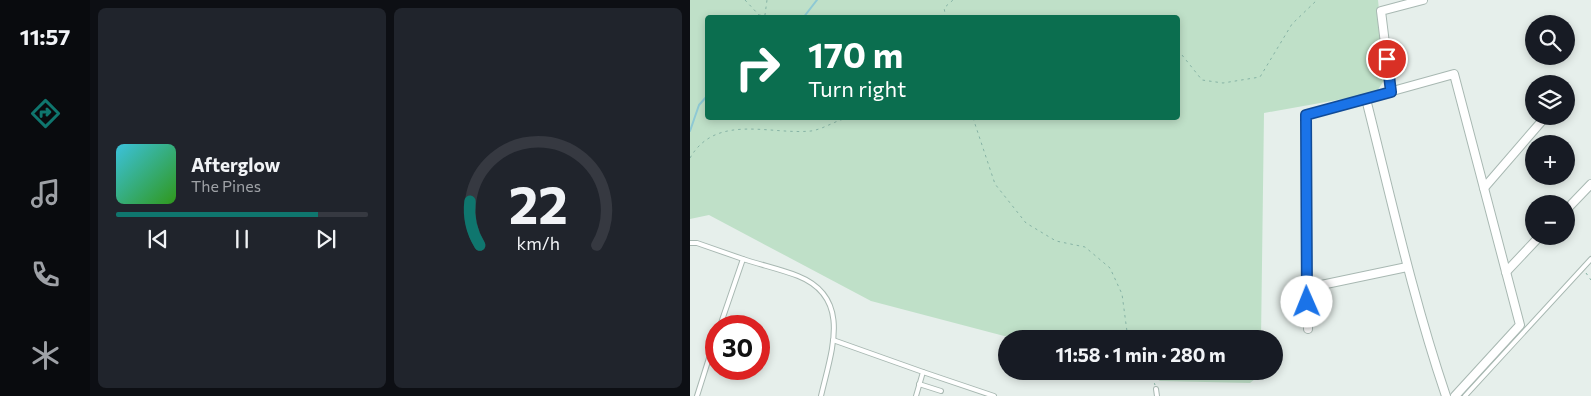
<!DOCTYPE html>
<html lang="en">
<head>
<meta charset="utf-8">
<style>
	:root { --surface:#171b24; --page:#20242c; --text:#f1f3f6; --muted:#9ea1a6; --line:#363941; --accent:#0f766e }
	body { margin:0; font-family:Commissioner,sans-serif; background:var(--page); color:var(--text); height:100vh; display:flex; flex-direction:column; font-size:19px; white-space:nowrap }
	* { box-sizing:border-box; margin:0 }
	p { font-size:16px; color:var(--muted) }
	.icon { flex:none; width:28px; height:28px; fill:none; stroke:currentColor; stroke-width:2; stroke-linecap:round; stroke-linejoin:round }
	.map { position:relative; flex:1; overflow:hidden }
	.sheet { display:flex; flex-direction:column; gap:8px; padding:8px; background:#0d0f14; width:600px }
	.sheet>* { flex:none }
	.top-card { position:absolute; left:15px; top:15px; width:475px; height:105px; border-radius:5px; box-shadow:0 2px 8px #0003; background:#0b6e4f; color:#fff; overflow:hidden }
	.controls { position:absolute; left:835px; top:15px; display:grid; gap:10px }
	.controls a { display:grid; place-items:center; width:50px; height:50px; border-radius:50%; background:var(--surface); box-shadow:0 2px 8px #0003; font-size:25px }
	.speed { position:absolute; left:15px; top:315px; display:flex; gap:10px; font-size:25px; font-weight:700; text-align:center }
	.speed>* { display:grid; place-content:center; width:65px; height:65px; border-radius:50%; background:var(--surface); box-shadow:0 2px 8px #0003; line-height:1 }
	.speed .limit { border:8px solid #d22; background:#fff; color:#111 }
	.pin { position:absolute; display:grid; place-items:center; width:42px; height:42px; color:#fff; margin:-21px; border:2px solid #fff; border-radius:50%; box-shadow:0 1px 5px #0007 }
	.me { position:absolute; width:55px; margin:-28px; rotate:359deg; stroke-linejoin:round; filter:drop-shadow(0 0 4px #0008) }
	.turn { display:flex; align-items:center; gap:18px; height:105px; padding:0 20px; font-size:22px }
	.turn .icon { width:65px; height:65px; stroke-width:2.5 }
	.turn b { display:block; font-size:35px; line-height:42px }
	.sheet .card { flex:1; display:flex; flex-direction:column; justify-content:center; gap:8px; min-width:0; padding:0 18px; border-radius:8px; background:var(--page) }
	.sheet .dial { align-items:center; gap:0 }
	.dial svg { height:130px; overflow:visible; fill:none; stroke:var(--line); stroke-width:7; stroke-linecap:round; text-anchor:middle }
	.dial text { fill:var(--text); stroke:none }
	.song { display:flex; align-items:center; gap:15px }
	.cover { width:60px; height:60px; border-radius:8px; background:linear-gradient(135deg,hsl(190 70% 55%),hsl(110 70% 35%)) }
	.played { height:5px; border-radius:2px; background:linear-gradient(90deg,var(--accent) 80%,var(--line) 80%) }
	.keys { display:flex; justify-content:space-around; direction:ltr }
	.sheet .tiles { flex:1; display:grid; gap:8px; grid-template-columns:repeat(2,1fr) }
	.trip { position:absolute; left:308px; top:330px; width:285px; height:50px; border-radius:25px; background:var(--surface); box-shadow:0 2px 8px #0003; font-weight:700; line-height:50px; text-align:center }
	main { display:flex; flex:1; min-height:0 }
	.dock { display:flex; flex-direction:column; width:90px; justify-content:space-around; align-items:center; background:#090b0e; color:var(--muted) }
	.dock .icon { width:35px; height:35px }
	.dock .on { color:var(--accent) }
	.dock b { font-size:22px; color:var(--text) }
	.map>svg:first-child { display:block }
</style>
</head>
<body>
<main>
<nav class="dock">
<b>11:57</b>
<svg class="icon on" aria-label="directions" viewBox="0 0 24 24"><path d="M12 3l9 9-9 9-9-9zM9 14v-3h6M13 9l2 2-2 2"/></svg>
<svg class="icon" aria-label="music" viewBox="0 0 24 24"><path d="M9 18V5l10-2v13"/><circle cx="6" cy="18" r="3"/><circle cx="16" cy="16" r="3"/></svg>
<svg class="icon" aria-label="phone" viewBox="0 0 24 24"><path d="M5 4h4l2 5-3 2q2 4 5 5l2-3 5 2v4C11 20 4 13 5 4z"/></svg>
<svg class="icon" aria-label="climate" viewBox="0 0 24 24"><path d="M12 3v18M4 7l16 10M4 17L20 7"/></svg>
</nav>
<section class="sheet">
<div class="tiles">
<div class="card">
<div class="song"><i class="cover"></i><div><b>Afterglow</b><p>The Pines</p></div></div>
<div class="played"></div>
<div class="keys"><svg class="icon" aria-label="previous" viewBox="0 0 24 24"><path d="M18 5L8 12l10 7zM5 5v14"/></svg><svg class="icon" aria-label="pause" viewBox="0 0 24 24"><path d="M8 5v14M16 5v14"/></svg><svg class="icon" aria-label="next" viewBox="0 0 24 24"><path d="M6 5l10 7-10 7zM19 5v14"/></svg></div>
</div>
<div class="card dial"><svg viewBox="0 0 100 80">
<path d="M14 69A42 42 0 1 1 86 69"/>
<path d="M14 69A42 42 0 0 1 8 42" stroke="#0f766e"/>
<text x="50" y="56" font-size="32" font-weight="700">22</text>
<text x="50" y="72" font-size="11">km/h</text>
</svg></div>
</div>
</section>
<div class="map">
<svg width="901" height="396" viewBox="0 0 901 396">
	<rect width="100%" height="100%" fill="#e6efeb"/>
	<!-- green -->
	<g fill="#bfe0c8" fill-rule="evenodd">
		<path d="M 0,0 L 688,0 L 696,77 L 686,93 L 574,113 L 571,339 L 345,339 L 318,337 L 181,301 L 19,215 L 0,219 ZM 18,18 L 488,18 L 488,118 L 18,118 Z"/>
		<path d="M 455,371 L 575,371 L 560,383 L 470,381 Z"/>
	</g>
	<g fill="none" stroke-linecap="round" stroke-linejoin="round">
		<!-- stream -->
		<g stroke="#8ec9d4" stroke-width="2">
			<path d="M 113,18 L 127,0"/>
			<path d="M 0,131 L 9,105 L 18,95"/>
		</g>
		<defs>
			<g id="lane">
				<path d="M 0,243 L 7,243 L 53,259"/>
				<path d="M 30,326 L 53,259 C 71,265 90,269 108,276 C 163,298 141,352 131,396"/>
				<path d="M 143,340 L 233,372 L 226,396"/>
				<path d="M 233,372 L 304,396"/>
				<path d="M 229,384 L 251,391"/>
				<path d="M 466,389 L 467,396"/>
				<path d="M 7,396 L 26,336"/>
				<path d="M 775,396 L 901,259"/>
			</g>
			<g id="street">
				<path d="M 701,92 L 691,11 L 733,0"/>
				<path d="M 676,99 C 701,198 723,299 756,396"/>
				<path d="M 794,188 L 851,122"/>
				<path d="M 876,210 L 901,184"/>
				<path d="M 816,272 L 850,236"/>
				<path d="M 617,288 L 717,267"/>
				<path d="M 618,329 L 616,115 L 764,74 L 830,325 L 765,396"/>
			</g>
		</defs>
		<!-- lane casing -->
		<use href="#lane" stroke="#a8b8b2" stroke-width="6"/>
		<!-- street casing -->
		<use href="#street" stroke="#a8b8b2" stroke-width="10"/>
		<!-- path -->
		<g stroke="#86b3a5" stroke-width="1" stroke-dasharray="2.5 4" stroke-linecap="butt">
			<path d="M 55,0 L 69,15 L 75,15 L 77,0"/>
			<path d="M 256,18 L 254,8 L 263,0"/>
			<path d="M 488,50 L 512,80 L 533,83 L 570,77 L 602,24 L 627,0"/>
			<path d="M 283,118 L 305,184 L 336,223 L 366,241 L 395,247 L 420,268 L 432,294 L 438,339"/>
			<path d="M 0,158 C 26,113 80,135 121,131 C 134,129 146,120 158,118"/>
			<path d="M 896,273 L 901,280"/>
			<path d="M 460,371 L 465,385"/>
		</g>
		<!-- lane -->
		<use href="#lane" stroke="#fff" stroke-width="4"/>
		<!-- street -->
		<use href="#street" stroke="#fff" stroke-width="8"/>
	</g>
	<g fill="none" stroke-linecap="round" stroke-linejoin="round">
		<defs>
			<path id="route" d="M 617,302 L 616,115 L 701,92 L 697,59"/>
		</defs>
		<!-- route casing -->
		<use href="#route" stroke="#114b97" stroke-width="12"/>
		<!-- route -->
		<use href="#route" stroke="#1a73e8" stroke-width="9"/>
	</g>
</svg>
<div class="controls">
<a><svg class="icon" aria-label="search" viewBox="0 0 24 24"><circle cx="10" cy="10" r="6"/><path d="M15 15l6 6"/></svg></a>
<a><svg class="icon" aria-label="layers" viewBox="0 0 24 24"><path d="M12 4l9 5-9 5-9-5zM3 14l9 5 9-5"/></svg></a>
<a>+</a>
<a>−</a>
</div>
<div class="speed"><div class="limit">30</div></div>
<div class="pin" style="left:697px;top:59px;background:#d93025"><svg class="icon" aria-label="arrive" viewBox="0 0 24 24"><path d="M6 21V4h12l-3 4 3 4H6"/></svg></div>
<svg class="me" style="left:617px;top:302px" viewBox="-20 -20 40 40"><circle r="19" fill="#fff"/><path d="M0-13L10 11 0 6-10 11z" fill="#1a73e8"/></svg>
<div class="trip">11:58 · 1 min · 280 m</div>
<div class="top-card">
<div class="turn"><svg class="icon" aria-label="right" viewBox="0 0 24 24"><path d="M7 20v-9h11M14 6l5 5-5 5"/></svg><div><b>170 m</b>Turn right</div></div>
</div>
</div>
</main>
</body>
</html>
